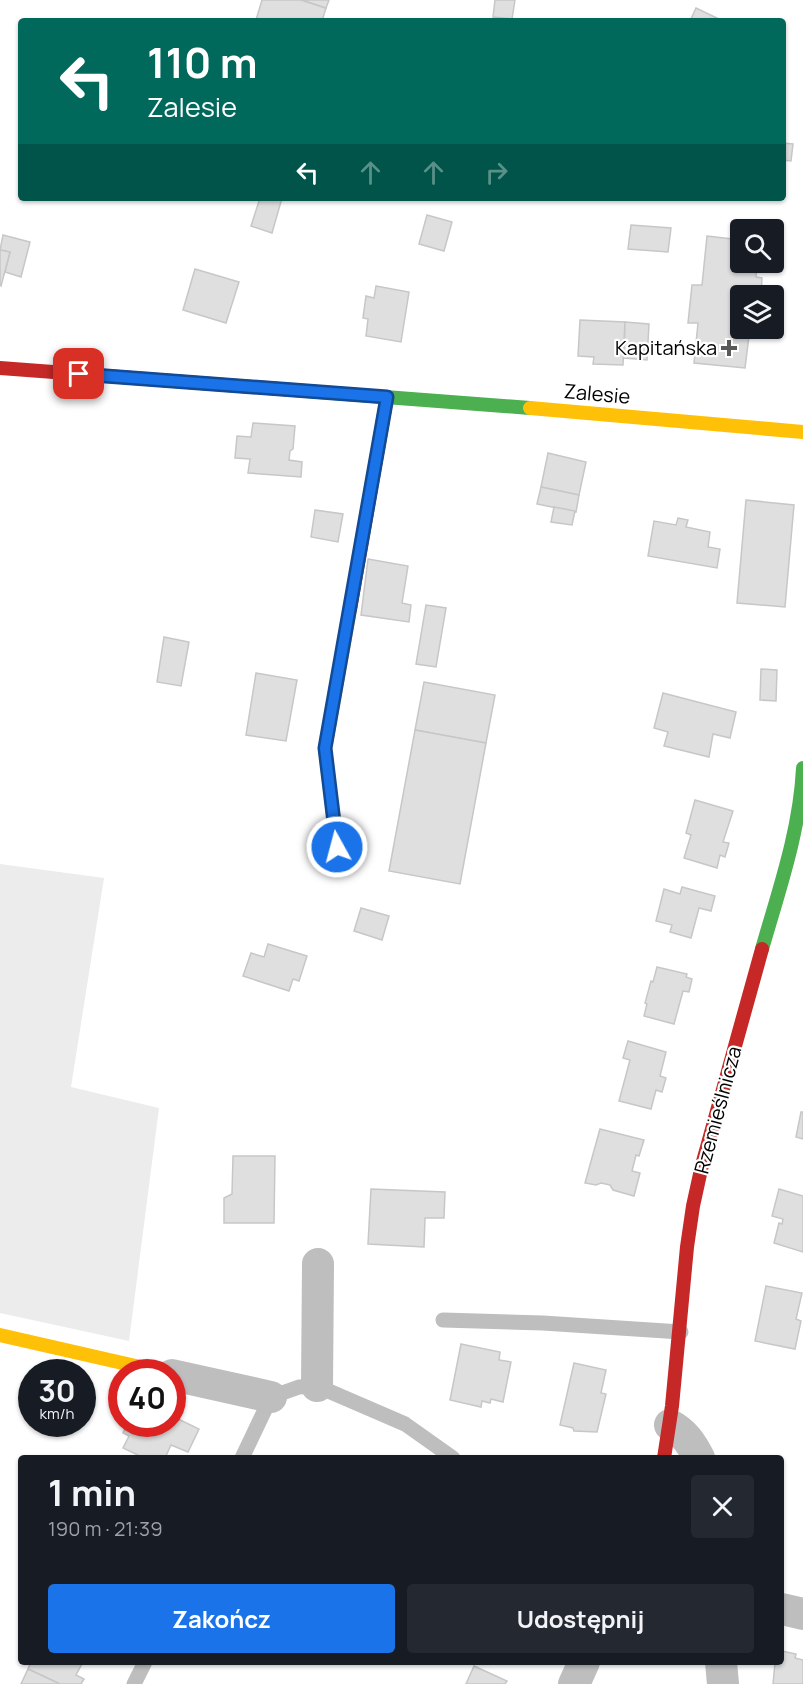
<!DOCTYPE html>
<html lang="pl">
<meta charset="utf-8">
<style>
body{margin:0;font-family:Manrope,sans-serif;background:#242831;color:#f1f3f6;height:100vh;display:flex;flex-direction:column;font-size:22px;white-space:nowrap}
*{box-sizing:border-box;margin:0}
p{font-size:20px;color:#9ea1a6}
.icon{flex:none;width:33px;height:33px;fill:none;stroke:currentColor;stroke-width:2;stroke-linecap:round;stroke-linejoin:round}
.map{position:relative;flex:1;overflow:hidden}
.panel{position:absolute;left:18px;top:1455px;width:766px;height:210px;display:flex;flex-direction:column;background:#171b24;border-radius:6px;box-shadow:0 2px 4px #0004}
.panel>*{flex:none}
.top-card{position:absolute;left:18px;top:18px;width:768px;height:183px;border-radius:6px;box-shadow:0 2px 4px #0004;background:#00695c;color:#fff;overflow:hidden}
.tools{position:absolute;left:730px;top:219px;display:grid;gap:12px}
.tools a{display:grid;place-items:center;width:54px;height:54px;border-radius:6px;background:#171b24;box-shadow:0 2px 4px #0004;font-size:30px}
.speed{position:absolute;left:18px;top:1359px;display:flex;gap:12px;font-size:30px;font-weight:700;text-align:center}
.speed>*{display:grid;place-content:center;width:78px;height:78px;border-radius:50%;background:#171b24;box-shadow:0 2px 4px #0004;line-height:1}
.speed small{font-size:15px;font-weight:400}
.speed .limit{border:9px solid #d22;background:#fff;color:#111}
.pin{position:absolute;display:grid;place-items:center;width:51px;height:51px;color:#fff;margin:-26px;border-radius:12px;box-shadow:0 3px 9px #0006}
.me{position:absolute;width:66px;margin:-33px;rotate:353deg;stroke-linejoin:round;filter:drop-shadow(0 0 4px #0008)}
.turn{display:flex;align-items:center;gap:21px;height:126px;padding:0 30px;font-size:27px}
.turn .icon{width:78px;height:78px;stroke-width:2.5}
.turn b{display:block;font-size:42px;line-height:51px}
.lanes{display:flex;align-items:center;height:57px;padding:0 30px;background:#0003;justify-content:center;gap:30px;direction:ltr}
.lanes .off{opacity:.35}
.round{display:grid;place-items:center;flex:none;width:63px;height:63px;border-radius:6px;background:#242831}
.overview{display:flex;align-items:center;justify-content:space-between;height:102px;padding:0 30px}
h1{font-size:36px;font-weight:700;line-height:45px}
.primary-button{display:flex;gap:12px;margin-top:auto;padding:12px 30px}
.primary-button a{flex:1;height:69px;border-radius:6px;background:#1a73e8;color:#fff;font-size:24px;font-weight:700;line-height:69px;text-align:center}
.primary-button a+a{background:#242831;color:#f1f3f6}
.map>svg:first-child{display:block}
.green{fill:#ececec}
.building{fill:#dfdfdf;stroke:#c7c7c7;stroke-width:1.5}
.lines{fill:none;stroke-linecap:round;stroke-linejoin:round}
.lane{stroke:#bebebe;stroke-width:15}
.street{stroke:#bebebe;stroke-width:32}
.fast{stroke:#4caf50;stroke-width:14}
.slow{stroke:#ffc107;stroke-width:14}
.jam{stroke:#c62828;stroke-width:14}
.route-casing{stroke:#114b97;stroke-width:15}
.route{stroke:#1a73e8;stroke-width:10}
.poi-dot{fill:#595959;stroke:#fff;stroke-width:2}
.labels{text-anchor:middle;stroke-width:4.5;stroke-linejoin:round;paint-order:stroke}
.poi-label{font-size:20px;fill:#000;stroke:#fff;text-anchor:end}
.street-label{font-size:20px;fill:#000;stroke:#fff}
</style>
<div class="map">
<svg width="803" height="1684" viewBox="0 0 803 1684">
<rect width="100%" height="100%" fill="#fff"/>
<!-- green -->
<path class="green" d="M0 864 104 878 71 1087 159 1108 129 1341 0 1313Z"/>
<!-- building -->
<g class="building">
<path d="M262 0H301L326 8 322 21H259L256 20Z"/>
<path d="M302 0H329L326 8Z"/>
<path d="M495 0H515L512 19 493 17Z"/>
<path d="M696 8 723 21H690Z"/>
<path d="M783 143 793 144 791 161 783 160Z"/>
<path d="M260 198H282L272 233 251 226Z"/>
<path d="M427 215 452 222 444 251 419 244Z"/>
<path d="M631 225 671 228 668 252 628 249Z"/>
<path d="M3 235 30 242 21 277 5 272 10 252 0 250Z"/>
<path d="M707 236 741 240V262H757L756 277 762 278 761 296H741V328H750L745 368 694 363 698 323H688L692 285H702Z"/>
<path d="M0 250 10 252 1 286 0 285Z"/>
<path d="M195 269 239 282 226 323 183 310Z"/>
<path d="M376 286 409 292 401 342 366 336 368 319 363 318 366 296 374 298Z"/>
<path d="M580 320 625 322 623 365 593 364 594 357 578 356Z"/>
<path d="M625 322 649 324 647 360 624 358Z"/>
<path d="M253 423 295 426 293 449 290 451 289 460 302 462 301 477 248 473 250 459 235 458 237 436 251 437Z"/>
<path d="M548 453 586 462 579 495 541 487Z"/>
<path d="M541 487 579 495 576 512 537 504Z"/>
<path d="M746 500 794 505 785 607 737 603Z"/>
<path d="M554 507 575 511 572 525 551 522Z"/>
<path d="M315 510 343 514 338 542 311 537Z"/>
<path d="M678 518 688 520 686 527 710 532 708 547 720 549 717 568 648 556 654 521 676 525Z"/>
<path d="M368 559 408 566 402 603 411 605 409 622 361 615Z"/>
<path d="M426 605 446 608 436 667 416 664Z"/>
<path d="M164 637 189 642 181 686 157 682Z"/>
<path d="M761 669 777 670 776 701 760 700Z"/>
<path d="M256 673 297 680 286 741 246 735Z"/>
<path d="M424 682 495 695 486 743 415 730Z"/>
<path d="M663 693 736 712 730 738 713 734 709 757 664 746 668 732 654 728Z"/>
<path d="M415 730 486 743 460 884 389 871Z"/>
<path d="M695 800 733 811 723 842 729 843 725 857 720 855 717 868 684 858 691 835 686 833Z"/>
<path d="M682 887 715 896 711 911 699 908 691 938 670 932 672 925 656 921 664 889 680 894Z"/>
<path d="M361 908 389 916 382 940 354 931Z"/>
<path d="M268 944 307 956 299 981 293 979 289 991 243 976 251 953 264 957Z"/>
<path d="M657 967 687 974 686 977 692 979 689 992 683 991 674 1024 644 1016 647 1004 645 1003 651 981 653 982Z"/>
<path d="M628 1041 666 1052 660 1076 666 1078 662 1092 656 1090 651 1109 619 1101 630 1060 623 1058Z"/>
<path d="M801 1112H803V1139L796 1137Z"/>
<path d="M600 1129 644 1140 639 1156 636 1155 632 1171 640 1173 634 1196 613 1190 610 1185 601 1183 596 1185 585 1183Z"/>
<path d="M233 1156H275L274 1223H224V1198L232 1194Z"/>
<path d="M371 1189 445 1192 444 1218H425L424 1247 368 1244Z"/>
<path d="M779 1189 803 1196V1252L774 1243 779 1223 782 1224 783 1219 772 1216Z"/>
<path d="M766 1286 802 1293 796 1319 801 1321 795 1349 755 1341Z"/>
<path d="M461 1344 500 1352 499 1360 511 1362 503 1402 491 1399 490 1403 482 1401 481 1407 450 1400Z"/>
<path d="M574 1363 606 1370 601 1393 606 1394 597 1432 574 1431 573 1428 560 1425Z"/>
<path d="M174 1417 199 1429 188 1452 171 1445 165 1458H144L123 1448 129 1436 123 1433 127 1424H165L170 1426 172 1424Z"/>
<path d="M782 1651 796 1654 795 1658 803 1660V1684H773L775 1663 782 1662Z"/>
<path d="M31 1662H83L76 1675 84 1679 81 1684H60L28 1669Z"/>
<path d="M474 1666 507 1681 505 1684H466Z"/>
<path d="M28 1669 60 1684H21Z"/>
</g>
<g class="lines">
<!-- lane -->
<g class="lane">
<path d="M443 1320 543 1323 681 1332"/>
<path d="M242 1458 271 1397 299 1387 317 1386 405 1424 453 1458"/>
<path d="M134 1684 145 1662"/>
</g>
<!-- street -->
<g class="street">
<path d="M172 1375 271 1397"/>
<path d="M317 1386 318 1264"/>
<path d="M670 1425C684 1432 692 1444 699 1458"/>
<path d="M782 1609 803 1614"/>
<path d="M721 1662 723 1684"/>
<path d="M574 1684 584 1662"/>
</g>
<!-- fast -->
<g class="fast">
<path d="M293 390 530 408"/>
<path d="M762 949C779 890 800 830 803 768"/>
</g>
<!-- slow -->
<g class="slow">
<path d="M530 408 803 432"/>
<path d="M337 847 325 749 350 609"/>
<path d="M0 1335 162 1372"/>
</g>
<!-- jam -->
<g class="jam">
<path d="M0 368 293 390"/>
<path d="M350 609 387 397"/>
<path d="M664 1458 672 1406 687 1247 693 1206 702 1165 762 949"/>
</g>
</g>
<g class="lines">
<!-- route casing -->
<g class="route-casing">
<path id="route" d="M79 374 387 397 325 748 337 847"/>
</g>
<!-- route -->
<use href="#route" class="route"/>
</g>
<!-- markers -->
<path class="poi-dot" d="M726 339h6v6h6v6h-6v6h-6v-6h-6v-6h6z"/>
<g class="labels">
<!-- poi labels -->
<g class="poi-label">
<text x="717" y="355">Kapitańska</text>
</g>
<!-- street labels -->
<g class="street-label">
<text transform="translate(597 394) rotate(5)" y="7">Zalesie</text>
<text transform="translate(718 1110) rotate(-75)" y="7">Rzemieślnicza</text>
</g>
</g>
</svg>
<div class="tools">
<a><svg class="icon" aria-label="search" viewBox="0 0 24 24"><circle cx="10" cy="10" r="6"/><path d="M15 15l6 6"/></svg></a>
<a><svg class="icon" aria-label="layers" viewBox="0 0 24 24"><path d="M12 4l9 5-9 5-9-5zM3 14l9 5 9-5"/></svg></a>
</div>
<div class="speed"><div>30<small>km/h</small></div><div class="limit">40</div></div>
<div class="pin" style="left:79px;top:374px;background:#d93025"><svg class="icon" aria-label="arrive" viewBox="0 0 24 24"><path d="M6 21V4h12l-3 4 3 4H6"/></svg></div>
<svg class="me" style="left:337px;top:847px" viewBox="-20 -20 40 40"><circle r="17" fill="#1a73e8" stroke="#fff" stroke-width="3"/><path d="M0-11L8 9 0 5-8 9z" fill="#fff"/></svg>
<div class="top-card">
<div class="turn"><svg class="icon" aria-label="left" viewBox="0 0 24 24"><path d="M17 20v-9H6M10 6l-5 5 5 5"/></svg><div><b>110 m</b>Zalesie</div></div>
<div class="lanes"><svg class="icon" aria-label="left" viewBox="0 0 24 24"><path d="M17 20v-9H6M10 6l-5 5 5 5"/></svg><svg class="icon off" aria-label="ahead" viewBox="0 0 24 24"><path d="M12 20V5M6 11l6-6 6 6"/></svg><svg class="icon off" aria-label="ahead" viewBox="0 0 24 24"><path d="M12 20V5M6 11l6-6 6 6"/></svg><svg class="icon off" aria-label="right" viewBox="0 0 24 24"><path d="M7 20v-9h11M14 6l5 5-5 5"/></svg></div>
</div>
<section class="panel">
<div class="overview"><div><h1>1 min</h1><p>190 m · 21:39</p></div><a class="round"><svg class="icon" aria-label="close" viewBox="0 0 24 24"><path d="M6 6l12 12M18 6L6 18"/></svg></a></div>
<div class="primary-button"><a>Zakończ</a><a>Udostępnij</a></div>
</section>
</div>
